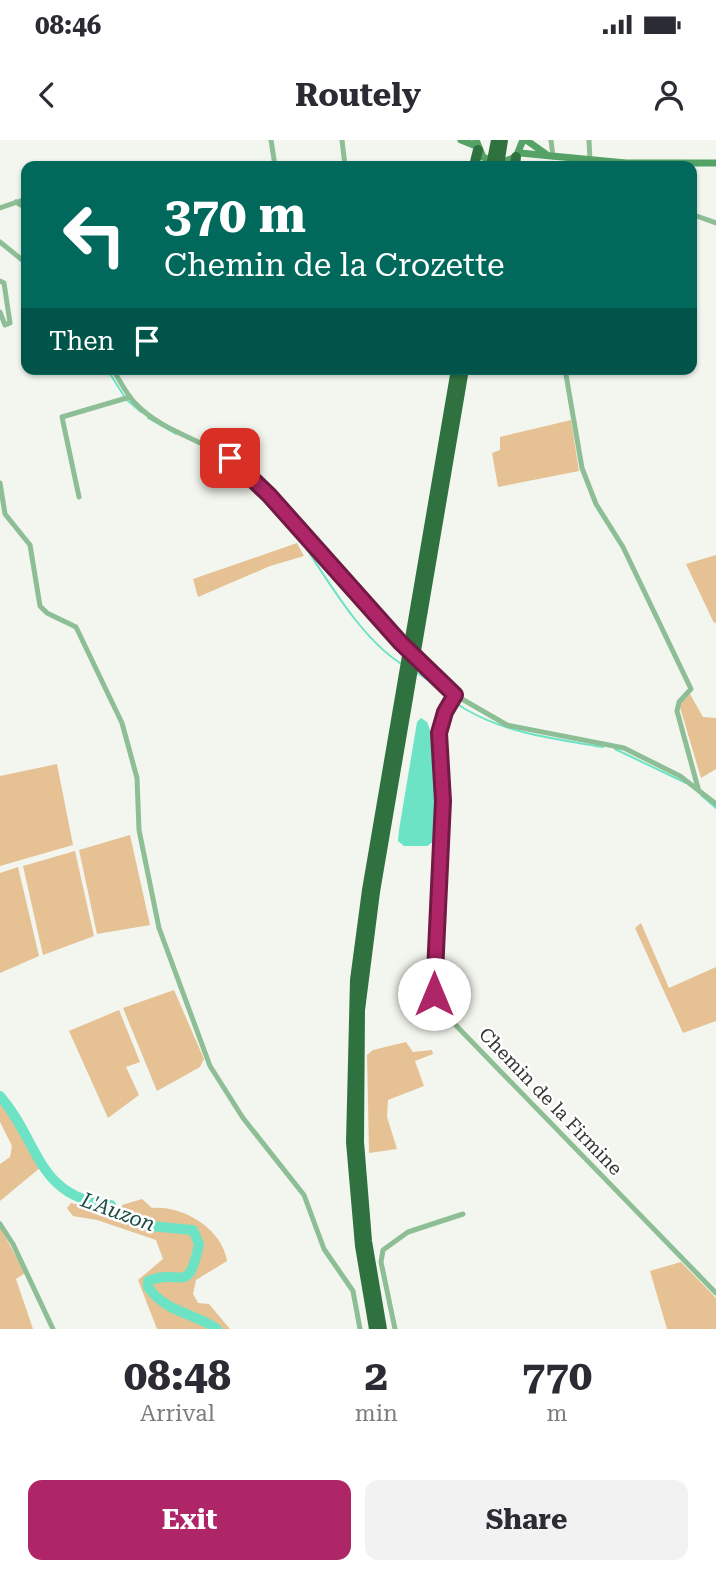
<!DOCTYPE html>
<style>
body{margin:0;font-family:"Roboto Serif",serif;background:#f2f2f3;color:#2b2b33;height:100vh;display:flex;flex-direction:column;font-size:26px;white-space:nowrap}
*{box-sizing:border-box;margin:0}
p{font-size:23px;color:#7c7c81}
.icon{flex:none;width:38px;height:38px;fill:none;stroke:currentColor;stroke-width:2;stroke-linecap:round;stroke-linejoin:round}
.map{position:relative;height:1189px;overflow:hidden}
.side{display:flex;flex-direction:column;background:#fff;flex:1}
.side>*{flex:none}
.banner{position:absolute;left:21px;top:21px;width:676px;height:214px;border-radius:14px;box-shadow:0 2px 5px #0004;background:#00695c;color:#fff;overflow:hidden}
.pin{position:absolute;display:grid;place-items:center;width:60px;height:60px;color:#fff;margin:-30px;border-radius:14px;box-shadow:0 4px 10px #0006}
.me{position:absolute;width:77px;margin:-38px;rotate:0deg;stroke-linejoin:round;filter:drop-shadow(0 0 5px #0008)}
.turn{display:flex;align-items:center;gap:24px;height:147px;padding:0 28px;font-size:32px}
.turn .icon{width:91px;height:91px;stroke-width:2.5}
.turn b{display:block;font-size:49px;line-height:60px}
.then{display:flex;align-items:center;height:66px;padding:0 28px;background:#0003;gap:14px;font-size:26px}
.eta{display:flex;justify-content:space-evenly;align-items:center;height:119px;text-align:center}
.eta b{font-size:42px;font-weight:700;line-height:49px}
.button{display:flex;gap:14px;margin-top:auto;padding:14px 28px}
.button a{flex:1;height:80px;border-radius:14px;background:#af2668;color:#fff;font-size:28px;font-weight:700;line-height:80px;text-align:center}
.button a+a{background:#f2f2f3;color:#2b2b33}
.status{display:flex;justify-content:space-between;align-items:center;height:49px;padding:0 35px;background:#fff;direction:ltr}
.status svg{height:19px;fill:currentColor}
header{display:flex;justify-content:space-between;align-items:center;height:91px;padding:0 28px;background:#fff;font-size:32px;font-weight:700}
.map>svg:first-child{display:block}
.green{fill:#e5c193}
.water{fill:#6de3c5}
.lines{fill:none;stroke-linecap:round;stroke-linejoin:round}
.stream{stroke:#6de3c5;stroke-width:2}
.river{stroke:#6de3c5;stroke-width:10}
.street{stroke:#8dbe95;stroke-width:5}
.secondary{stroke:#54a265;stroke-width:7}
.highway{stroke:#2f723f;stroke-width:10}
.route-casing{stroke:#721944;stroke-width:18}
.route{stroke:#af2668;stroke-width:12}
.labels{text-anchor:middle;stroke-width:5;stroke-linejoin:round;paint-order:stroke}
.street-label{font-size:19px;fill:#353633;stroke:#fff}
.water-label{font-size:21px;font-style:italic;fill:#1c4e42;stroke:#fff}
</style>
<div class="status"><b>08:46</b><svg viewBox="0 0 49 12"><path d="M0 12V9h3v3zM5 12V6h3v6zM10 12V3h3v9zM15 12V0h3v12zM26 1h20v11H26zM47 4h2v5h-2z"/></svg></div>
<header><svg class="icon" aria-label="back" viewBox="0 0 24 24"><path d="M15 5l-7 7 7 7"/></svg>Routely<svg class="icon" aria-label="person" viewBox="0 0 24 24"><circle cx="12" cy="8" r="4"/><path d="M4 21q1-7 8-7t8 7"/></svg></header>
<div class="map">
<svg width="716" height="1189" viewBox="0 0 716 1189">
<rect width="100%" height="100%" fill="#f3f6ee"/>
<!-- green -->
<g class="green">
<path d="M571 280 579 331 498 347 492 313 500 310V297Z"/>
<path d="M297 403 304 416 270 426 198 457 193 439Z"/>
<path d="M716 415V482L714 483 686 424Z"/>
<path d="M690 554 703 577 716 578V629L701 638 679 564Z"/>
<path d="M57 624 73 705 0 726V636Z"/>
<path d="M130 695 150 785 97 794 79 710Z"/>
<path d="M75 711 94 796 43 815 23 726Z"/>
<path d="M18 727 39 816 0 833V733Z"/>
<path d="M641 783 669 848 716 827V881L683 893 635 788Z"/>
<path d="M174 850 204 919 200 927 157 951 123 868Z"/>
<path d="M119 870 140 922 126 927 139 955 108 978 69 891Z"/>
<path d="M406 902 413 912 432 910 433 914 415 921 424 946 388 960 387 977 397 1009 369 1013 367 915 373 910Z"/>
<path d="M0 961 41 1027 0 1061V1024L10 1017 12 1006 0 982Z"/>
<path d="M142 1059 152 1068C182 1065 222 1088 227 1121L196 1140 193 1154 198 1163 209 1164 230 1189H157L138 1140 163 1119 156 1100 97 1080 73 1076 67 1068 71 1063 121 1075 122 1065Z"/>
<path d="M0 1087 25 1133 16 1139 33 1189H0Z"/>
<path d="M681 1122 716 1158V1189H667L650 1131Z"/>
</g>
<!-- water -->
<path class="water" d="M421 578 427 582 430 590 436 646 433 702 427 706H404L398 701 399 690 417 582Z"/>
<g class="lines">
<!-- stream -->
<g class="stream">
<path d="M107 229 124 256"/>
<path d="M127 260 141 272"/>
<path d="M148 278 176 294"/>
<path d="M231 322 252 343"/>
<path d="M293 389C323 431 356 494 400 523"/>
<path d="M417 533C435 543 448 559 465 569 508 594 555 599 603 607"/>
<path d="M615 609 686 643"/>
<path d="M701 655 716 668"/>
</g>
<!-- river -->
<path class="river" d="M0 956C40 1002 36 1058 111 1065L116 1076 150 1086 193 1090 199 1104C188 1158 181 1127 148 1141V1147C166 1173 195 1173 217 1189"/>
<!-- street -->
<g class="street">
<path d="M271 0 275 26"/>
<path d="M342 0 345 26"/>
<path d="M551 0 553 17"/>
<path d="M589 0 590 20"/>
<path d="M25 32 26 35"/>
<path d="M16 62 26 68"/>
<path d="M0 68 26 59"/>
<path d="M691 74 716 83"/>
<path d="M0 102 26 123"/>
<path d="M0 141 4 143 10 183 5 185 0 172"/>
<path d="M113 229C119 240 126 253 134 262 162 293 207 300 239 325L407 510"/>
<path d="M565 229 582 328 596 364 623 407 691 549 679 562 677 571 698 648"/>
<path d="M0 343 5 374 30 405 40 466 47 473 76 487 122 583 137 638 139 690 159 788 210 926 243 978 304 1055 324 1109 353 1151 360 1189"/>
<path d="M79 357 62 277 130 257"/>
<path d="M414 517 455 555 507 585 624 608 680 636 716 664"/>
<path d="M455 555 445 572 439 593 442 682 433 845 443 872 473 903 716 1153"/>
<path d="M0 1084 13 1104 53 1189"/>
<path d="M395 1189 381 1122 383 1110 408 1092 463 1074"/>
</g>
<!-- secondary -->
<g class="secondary">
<path d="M461 0 476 6"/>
<path d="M476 0 483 17 497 24 516 17 523 0"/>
<path d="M526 0 546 14"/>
<path d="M520 13 626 23H716"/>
</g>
<!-- highway -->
<g class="highway">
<path d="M474 26 478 10"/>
<path d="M491 26 496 0"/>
<path d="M499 26 503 0"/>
<path d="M515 26 516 17"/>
<path d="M374 1189 360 1106 351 1002 355 840 367 750 456 229"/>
<path d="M382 1189 367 1101 359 1002 360 870 375 752 464 229"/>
</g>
</g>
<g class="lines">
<!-- route casing -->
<g class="route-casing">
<path id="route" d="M230 318 269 355 400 502 455 555 445 572 439 593 443 661 434 854"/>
</g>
<!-- route -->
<use href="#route" class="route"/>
</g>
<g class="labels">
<!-- street labels -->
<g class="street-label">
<text transform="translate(551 961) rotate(46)" y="7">Chemin de la Firmine</text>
</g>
<!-- water labels -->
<g class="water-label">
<text transform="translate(118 1072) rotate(20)" y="7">L'Auzon</text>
</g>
</g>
</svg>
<div class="pin" style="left:230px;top:318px;background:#d93025"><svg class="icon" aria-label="arrive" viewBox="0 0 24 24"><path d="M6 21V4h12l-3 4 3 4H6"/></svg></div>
<svg class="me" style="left:434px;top:854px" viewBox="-20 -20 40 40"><circle r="19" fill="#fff"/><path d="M0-13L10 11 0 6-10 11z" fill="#af2668"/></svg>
<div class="banner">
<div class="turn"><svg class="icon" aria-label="left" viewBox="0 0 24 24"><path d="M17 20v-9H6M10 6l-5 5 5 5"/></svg><div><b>370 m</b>Chemin de la Crozette</div></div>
<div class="then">Then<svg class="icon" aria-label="arrive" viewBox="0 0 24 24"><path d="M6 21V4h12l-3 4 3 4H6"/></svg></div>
</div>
</div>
<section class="side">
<div class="eta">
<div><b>08:48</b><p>Arrival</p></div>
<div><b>2</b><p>min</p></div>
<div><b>770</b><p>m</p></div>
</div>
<div class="button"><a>Exit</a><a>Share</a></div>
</section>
